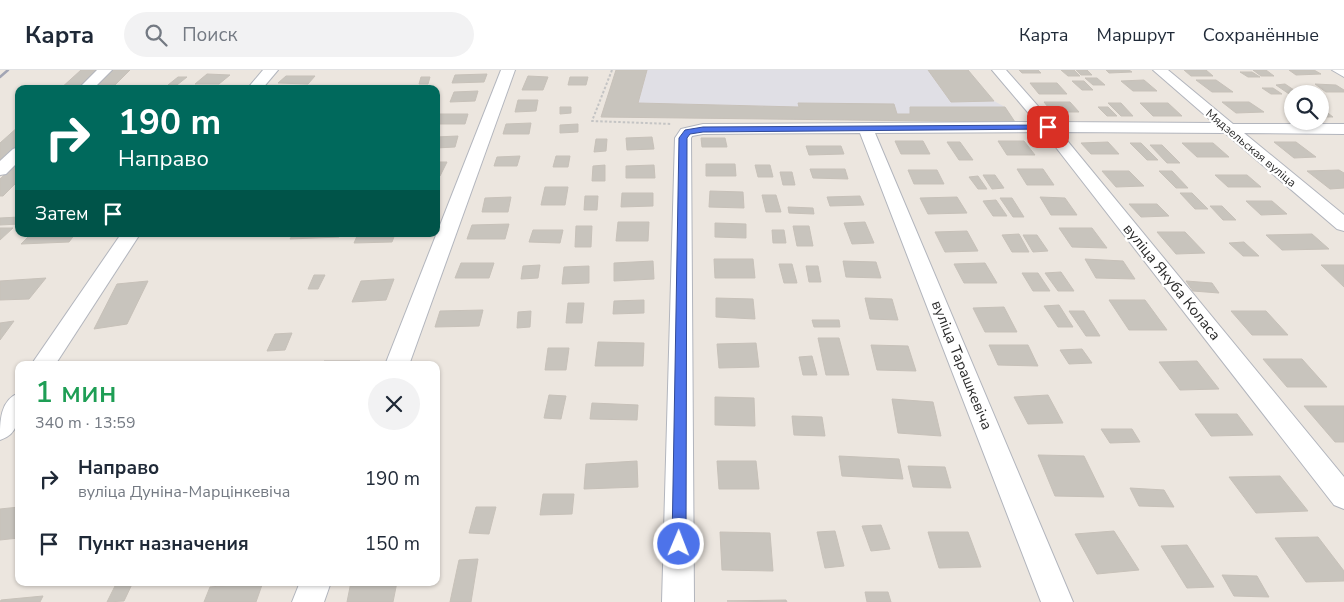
<!DOCTYPE html>
<html lang="ru">
<meta charset="utf-8">
<style>
body{margin:0;font-family:"Nunito Sans",sans-serif;background:#f2f2f3;color:#1f2937;height:100vh;display:flex;flex-direction:column;font-size:19px;white-space:nowrap}
*{box-sizing:border-box;margin:0}
p{font-size:16px;color:#747a83}
.icon{flex:none;width:28px;height:28px;fill:none;stroke:currentColor;stroke-width:2;stroke-linecap:round;stroke-linejoin:round}
.map{position:relative;flex:1;overflow:hidden}
.sheet{position:absolute;left:15px;top:291px;width:425px;height:225px;display:flex;flex-direction:column;background:#fff;border-radius:10px;box-shadow:0 1px 4px #0004}
.sheet>*{flex:none}
.banner{position:absolute;left:15px;top:15px;width:425px;height:152px;border-radius:10px;box-shadow:0 1px 4px #0004;background:#00695c;color:#fff;overflow:hidden}
.buttons{position:absolute;left:1284px;top:15px;display:grid;gap:10px}
.buttons a{display:grid;place-items:center;width:45px;height:45px;border-radius:50%;background:#fff;box-shadow:0 1px 4px #0004;font-size:25px}
.pin{position:absolute;display:grid;place-items:center;width:42px;height:42px;color:#fff;margin:-21px;border-radius:10px;box-shadow:0 2px 8px #0006}
.me{position:absolute;width:55px;margin:-28px;rotate:1deg;stroke-linejoin:round;filter:drop-shadow(0 0 4px #0008)}
.turn{display:flex;align-items:center;gap:18px;height:105px;padding:0 20px;font-size:22px}
.turn .icon{width:65px;height:65px;stroke-width:2.5}
.turn b{display:block;font-size:35px;line-height:42px}
.then{display:flex;align-items:center;height:48px;padding:0 20px;background:#0003;gap:10px;font-size:19px}
.round{display:grid;place-items:center;flex:none;width:52px;height:52px;border-radius:26px;background:#f2f2f3}
.summary{display:flex;align-items:center;justify-content:space-between;height:85px;padding:0 20px}
h1{font-size:30px;font-weight:600;line-height:38px;color:#1e9e55}
ul{padding:0;list-style:none}
li{display:flex;align-items:center;gap:15px;height:65px;padding:0 20px}
li div{flex:1}
li b{display:block;font-size:19px}
li em{font-style:normal}
header{display:flex;align-items:center;gap:30px;box-sizing:border-box;height:70px;padding:0 25px;background:#fff;border-bottom:1px solid #e0e1e3}
header strong{font-size:24px}
nav{display:flex;gap:28px;margin-inline-start:auto;font-size:18px}
.search{width:350px;height:45px;background:#f2f2f3;display:flex;align-items:center;gap:12px;box-sizing:border-box;padding:0 18px;border-radius:28px;color:#747a83;font-size:19px}
.map>svg:first-child{display:block}
.industrial{fill:#e0dfe5}
.building{fill:#c8c4bd;stroke:#c7c1b9}
.lines{fill:none;stroke-linecap:round;stroke-linejoin:round}
.minor-casing{stroke:#b2b5bd;stroke-width:2}
.path{stroke:#c4c4c4;stroke-width:2;stroke-dasharray:2.5 2;stroke-linecap:butt}
.minor{fill:#fff;fill-rule:evenodd}
.rail{stroke:#a2a5b4;stroke-width:2.5}
.route{fill:#4d73ea;stroke:#324b98}
.labels{text-anchor:middle;stroke-width:4.5;stroke-linejoin:round;paint-order:stroke}
.far-street-label{font-size:12px;fill:#2b2b2b;stroke:#fff}
.street-label{font-size:15px;fill:#2b2b2b;stroke:#fff}
</style>
<header>
<strong>Карта</strong>
<div class="search"><svg class="icon" aria-label="search" viewBox="0 0 24 24"><circle cx="10" cy="10" r="6"/><path d="M15 15l6 6"/></svg>Поиск</div>
<nav><a>Карта</a><a>Маршрут</a><a>Сохранённые</a></nav>
</header>
<div class="map">
<svg width="1344" height="532" viewBox="0 0 1344 532">
<rect width="100%" height="100%" fill="#ece6df"/>
<!-- industrial -->
<path class="industrial" d="M616 0H968L994 31 1005 37 1015 52 601 47Z"/>
<!-- building -->
<g class="building">
<path d="M81 0H97L77 19H60Z"/>
<path d="M112 0H130L111 19H93Z"/>
<path d="M616 0H647L638 33 799 37 798 33 894 34 897 44H910V37H1005L1015 52 601 47Z"/>
<path d="M928 0H968L994 31 951 32Z"/>
<path d="M1019 0H1038L1041 3H1022Z"/>
<path d="M1061 0H1074L1080 6H1068Z"/>
<path d="M1076 0H1087L1092 5H1081Z"/>
<path d="M1106 0H1129L1132 2 1109 3Z"/>
<path d="M1184 0H1206L1213 6H1191Z"/>
<path d="M1253 0H1266L1274 6H1261Z"/>
<path d="M1289 0H1314L1321 4 1296 5Z"/>
<path d="M1240 2H1252L1260 7H1248Z"/>
<path d="M207 4 230 5 219 14H195Z"/>
<path d="M487 4 484 12 452 13 455 5Z"/>
<path d="M286 6H315L308 14 278 13Z"/>
<path d="M528 6 548 7 543 20H522Z"/>
<path d="M178 7H187L177 15H168Z"/>
<path d="M421 7H430L428 14H419Z"/>
<path d="M570 7H588L586 15H568Z"/>
<path d="M1085 8H1097L1105 15H1093Z"/>
<path d="M1144 10 1157 21H1133L1121 11Z"/>
<path d="M1196 10H1216L1233 22H1212Z"/>
<path d="M1072 11H1084L1093 20H1082Z"/>
<path d="M1030 13H1057L1067 24H1039Z"/>
<path d="M1285 14 1300 24H1292V26L1276 15Z"/>
<path d="M1315 14 1336 15 1344 20V22H1326Z"/>
<path d="M1262 18H1273L1282 24H1271Z"/>
<path d="M478 21 475 31 450 32 454 22Z"/>
<path d="M518 30H538L536 41 515 42Z"/>
<path d="M1044 32H1070L1079 42H1052Z"/>
<path d="M1222 32H1249L1264 42 1236 43Z"/>
<path d="M1108 33H1121L1133 46H1121Z"/>
<path d="M1140 33H1168L1182 46H1153Z"/>
<path d="M560 37H571V43L560 44Z"/>
<path d="M1098 37H1108L1117 46H1107Z"/>
<path d="M1320 37 1333 47H1322L1320 45Z"/>
<path d="M440 44H468L465 54H436Z"/>
<path d="M531 53 529 64H503L506 54Z"/>
<path d="M578 54V62L560 63V55Z"/>
<path d="M19 56V74L0 92V73Z"/>
<path d="M458 66 455 77 436 78V67Z"/>
<path d="M652 67 654 79 627 80 626 68Z"/>
<path d="M701 68H725L727 77H702Z"/>
<path d="M596 69H607L606 81 594 82Z"/>
<path d="M895 71H923L930 84H901Z"/>
<path d="M998 71H1024L1035 85H1007Z"/>
<path d="M947 72H960L973 90H959Z"/>
<path d="M1108 72 1119 84H1091L1081 73Z"/>
<path d="M1274 72H1296L1316 87 1294 88Z"/>
<path d="M1130 73H1141L1158 90H1147Z"/>
<path d="M1182 73H1213L1229 87H1197Z"/>
<path d="M1150 75H1162L1180 93H1167Z"/>
<path d="M806 76H841L844 84 809 85Z"/>
<path d="M520 86 517 96H494L497 87Z"/>
<path d="M556 86H570L568 97H553Z"/>
<path d="M19 91V110L3 126H0V109Z"/>
<path d="M436 92H447L440 106H436Z"/>
<path d="M706 94H735L736 106H706Z"/>
<path d="M605 95V111H592L593 96Z"/>
<path d="M654 95 655 108H626V96Z"/>
<path d="M755 95H770L773 107H758Z"/>
<path d="M810 99H845L848 109 813 108Z"/>
<path d="M1017 99H1043L1054 115H1027Z"/>
<path d="M908 100H937L944 114H914Z"/>
<path d="M1339 100 1344 103V118L1330 119 1307 101Z"/>
<path d="M1102 101H1129L1144 116 1116 117Z"/>
<path d="M1159 101H1172L1188 118H1176Z"/>
<path d="M780 102H792L795 115H783Z"/>
<path d="M983 105H995L1004 118 992 119Z"/>
<path d="M1215 105H1247L1261 117H1228Z"/>
<path d="M978 106 987 119H978L969 107Z"/>
<path d="M545 117H568L565 135H541Z"/>
<path d="M710 121 743 122 744 138 709 137Z"/>
<path d="M622 123H653V136L621 137Z"/>
<path d="M1180 123H1192L1208 139H1195Z"/>
<path d="M762 125H776L781 142H766Z"/>
<path d="M585 126H598L597 140H584Z"/>
<path d="M860 126 864 135 830 136 827 127Z"/>
<path d="M511 127 508 142H482L485 128Z"/>
<path d="M957 127 967 143 928 144 920 128Z"/>
<path d="M1040 127 1065 128 1077 145H1051Z"/>
<path d="M1000 128H1012L1024 147H1013Z"/>
<path d="M996 130 1007 146H993L983 131Z"/>
<path d="M1246 131H1272L1287 144 1261 145Z"/>
<path d="M1129 134H1157L1169 146 1141 147Z"/>
<path d="M1210 136H1222L1236 150H1223Z"/>
<path d="M788 137 813 138 814 144 789 143Z"/>
<path d="M19 147V154L0 155V148Z"/>
<path d="M618 152H649L648 171H616Z"/>
<path d="M865 152 874 173 852 174 844 153Z"/>
<path d="M715 153 746 154V168L715 167Z"/>
<path d="M509 154 505 169H467L472 155Z"/>
<path d="M576 156H592L591 177H575Z"/>
<path d="M793 156H809L813 176H797Z"/>
<path d="M0 158H13L0 170Z"/>
<path d="M1059 158H1092L1107 178 1072 177Z"/>
<path d="M533 160H563L560 173 529 172Z"/>
<path d="M772 160H784L786 173H773Z"/>
<path d="M967 161 978 181 945 182 935 162Z"/>
<path d="M1157 162H1185L1205 183 1176 184Z"/>
<path d="M31 164H75L69 172 21 174Z"/>
<path d="M293 164H340L339 167 290 169Z"/>
<path d="M358 164H395L392 172 354 173Z"/>
<path d="M1019 164 1029 182H1012L1002 165Z"/>
<path d="M1312 164 1329 179 1282 180 1266 165Z"/>
<path d="M1023 165H1037L1048 181 1033 182Z"/>
<path d="M1244 172 1259 186H1243L1229 173Z"/>
<path d="M714 189H753L755 208H715Z"/>
<path d="M1085 189 1123 191 1135 209 1096 208Z"/>
<path d="M653 191 654 209 614 211V193Z"/>
<path d="M843 191 876 192 881 208 846 207Z"/>
<path d="M461 193H494L489 208H455Z"/>
<path d="M985 193 997 213H964L954 194Z"/>
<path d="M779 194H792L797 213H784Z"/>
<path d="M540 195 538 208 521 209 523 196Z"/>
<path d="M1321 195H1344V217Z"/>
<path d="M589 196V213L562 214 564 197Z"/>
<path d="M806 196H818L821 212H809Z"/>
<path d="M1061 202 1074 221H1058L1045 203Z"/>
<path d="M1022 203H1038L1050 221H1033Z"/>
<path d="M314 205H325L318 219H308Z"/>
<path d="M46 208 29 229 0 230V211Z"/>
<path d="M394 209 386 230 352 232 361 211Z"/>
<path d="M148 211 127 254 94 259 117 214Z"/>
<path d="M1186 211 1212 213 1219 223 1193 221Z"/>
<path d="M716 228 753 229 755 249 716 247Z"/>
<path d="M865 228 892 229 898 250 870 249Z"/>
<path d="M644 230V243L613 244 614 231Z"/>
<path d="M1109 230H1145L1167 260H1129Z"/>
<path d="M568 233H584L582 253H566Z"/>
<path d="M1059 235 1073 257H1058L1044 236Z"/>
<path d="M1004 237 1017 262H985L973 238Z"/>
<path d="M483 240 479 256 435 257 440 241Z"/>
<path d="M531 241 530 257 517 258 518 242Z"/>
<path d="M1069 241H1084L1100 266H1086Z"/>
<path d="M1231 241H1266L1288 265H1252Z"/>
<path d="M812 250H839L840 257H814Z"/>
<path d="M14 251 0 270V253Z"/>
<path d="M292 263 285 280 267 281 275 264Z"/>
<path d="M818 268H839L849 305H826Z"/>
<path d="M598 272 644 273 643 296H595Z"/>
<path d="M756 273 759 297 719 298 717 274Z"/>
<path d="M871 275 908 276 916 301 877 300Z"/>
<path d="M989 275H1028L1038 296 998 295Z"/>
<path d="M548 278H569L566 300H545Z"/>
<path d="M1082 279 1092 293 1069 294 1060 280Z"/>
<path d="M812 286 817 305H803L799 287Z"/>
<path d="M1263 289H1302L1327 317H1287Z"/>
<path d="M324 291H360L358 295H322Z"/>
<path d="M1197 291 1219 319 1180 320 1159 292Z"/>
<path d="M549 325 566 326 561 349 544 348Z"/>
<path d="M1048 325 1063 353 1028 354 1014 327Z"/>
<path d="M715 327 754 328 755 356 715 355Z"/>
<path d="M892 329 933 332 941 366 898 363Z"/>
<path d="M592 333 638 335 637 350 590 349Z"/>
<path d="M1304 336H1344V372H1335Z"/>
<path d="M1195 344H1237L1253 365 1211 366Z"/>
<path d="M792 346 822 347 825 366 794 365Z"/>
<path d="M1101 359H1132L1140 372 1110 373Z"/>
<path d="M1038 385 1084 386 1104 427 1055 426Z"/>
<path d="M839 386 899 389 903 409 842 406Z"/>
<path d="M637 391 638 417 584 419 586 394Z"/>
<path d="M717 391H756L759 419H719Z"/>
<path d="M908 396 945 397 951 418 913 417Z"/>
<path d="M1280 406 1308 441 1256 443 1229 407Z"/>
<path d="M1130 418 1164 420 1174 437 1139 436Z"/>
<path d="M543 424H574L572 444 540 445Z"/>
<path d="M19 437V468L0 470V439Z"/>
<path d="M476 437H496L489 464 469 463Z"/>
<path d="M881 455 890 479 871 481 862 456Z"/>
<path d="M835 461 844 496 825 498 817 462Z"/>
<path d="M1114 461 1139 500 1097 504 1075 464Z"/>
<path d="M720 462 770 463 773 501 722 500Z"/>
<path d="M928 462H968L981 497 939 498Z"/>
<path d="M1318 467 1344 501V511L1306 512 1275 468Z"/>
<path d="M1187 475 1214 517 1187 518 1161 476Z"/>
<path d="M478 489 471 532H450L459 490Z"/>
<path d="M1222 505 1257 506 1269 527 1234 526Z"/>
<path d="M117 512H133L124 531 107 532Z"/>
<path d="M263 512 256 532H204L210 517Z"/>
<path d="M351 512H397L393 532H347Z"/>
<path d="M865 522H888L891 532H867Z"/>
<path d="M43 526 40 532H0L1 530Z"/>
<path d="M786 530 787 532 727 531Z"/>
</g>
<g class="lines">
<!-- minor casing -->
<g class="minor-casing">
<g id="minor">
<path d="M97 0H112L93 19H78Z"/>
<path d="M263 0H278L262 19H247Z"/>
<path d="M501 0H515L409 295H385Z"/>
<path d="M992 0H1006L1052 52 1214 53 1153 0H1168L1233 54H1344V64L1244 63 1344 145V161L1337 159 1225 63 1060 62 1344 407V439L1334 435 1044 62 875 63 1073 532H1041L860 63 703 64 692 66 691 68 694 532H662L675 68 681 59 703 54 1036 52Z"/>
<path d="M1332 0H1344V7Z"/>
<path d="M19 77V91L6 104 0 105V91L13 79Z"/>
<path d="M121 164H140L55 295H31Z"/>
<path d="M19 323C19 342 22 363 0 370 0 351 0 330 19 323Z"/>
<path d="M300 512H331L324 532H292Z"/>
</g>
</g>
<!-- path -->
<path class="path" d="M612 0 592 51 672 54"/>
<!-- minor -->
<use href="#minor" class="minor"/>
<!-- rail -->
<path class="rail" d="M0 7 8 0"/>
</g>
<!-- route -->
<path class="route" d="M1048 55H1051V59L703 62 690 64 687 68 686 474 684 479 679 481 674 479 672 474 679 68 685 60 703 57Z"/>
<g class="labels">
<!-- far-street labels -->
<g class="far-street-label">
<text transform="translate(1251 78) rotate(40)" y="4">Мядзельская вуліца</text>
</g>
<!-- street labels -->
<g class="street-label">
<text transform="translate(1172 212) rotate(51)" y="5">вуліца Якуба Коласа</text>
<text transform="translate(962 295) rotate(68)" y="5">вуліца Тарашкевіча</text>
</g>
</g>
</svg>
<div class="buttons">
<a><svg class="icon" aria-label="search" viewBox="0 0 24 24"><circle cx="10" cy="10" r="6"/><path d="M15 15l6 6"/></svg></a>
</div>
<div class="pin" style="left:1048px;top:57px;background:#d93025"><svg class="icon" aria-label="arrive" viewBox="0 0 24 24"><path d="M6 21V4h12l-3 4 3 4H6"/></svg></div>
<svg class="me" style="left:679px;top:474px" viewBox="-20 -20 40 40"><circle r="17" fill="#4d73ea" stroke="#fff" stroke-width="3"/><path d="M0-11L8 9 0 5-8 9z" fill="#fff"/></svg>
<div class="banner">
<div class="turn"><svg class="icon" aria-label="right" viewBox="0 0 24 24"><path d="M7 20v-9h11M14 6l5 5-5 5"/></svg><div><b>190 m</b>Направо</div></div>
<div class="then">Затем<svg class="icon" aria-label="arrive" viewBox="0 0 24 24"><path d="M6 21V4h12l-3 4 3 4H6"/></svg></div>
</div>
<section class="sheet">
<div class="summary"><div><h1>1 мин</h1><p>340 m · 13:59</p></div><a class="round"><svg class="icon" aria-label="close" viewBox="0 0 24 24"><path d="M6 6l12 12M18 6L6 18"/></svg></a></div>
<ul>
<li><svg class="icon" aria-label="right" viewBox="0 0 24 24"><path d="M7 20v-9h11M14 6l5 5-5 5"/></svg><div><b>Направо</b><p>вуліца Дуніна-Марцінкевіча</p></div><em>190 m</em></li>
<li><svg class="icon" aria-label="arrive" viewBox="0 0 24 24"><path d="M6 21V4h12l-3 4 3 4H6"/></svg><div><b>Пункт назначения</b></div><em>150 m</em></li>
</ul>
</section>
</div>
